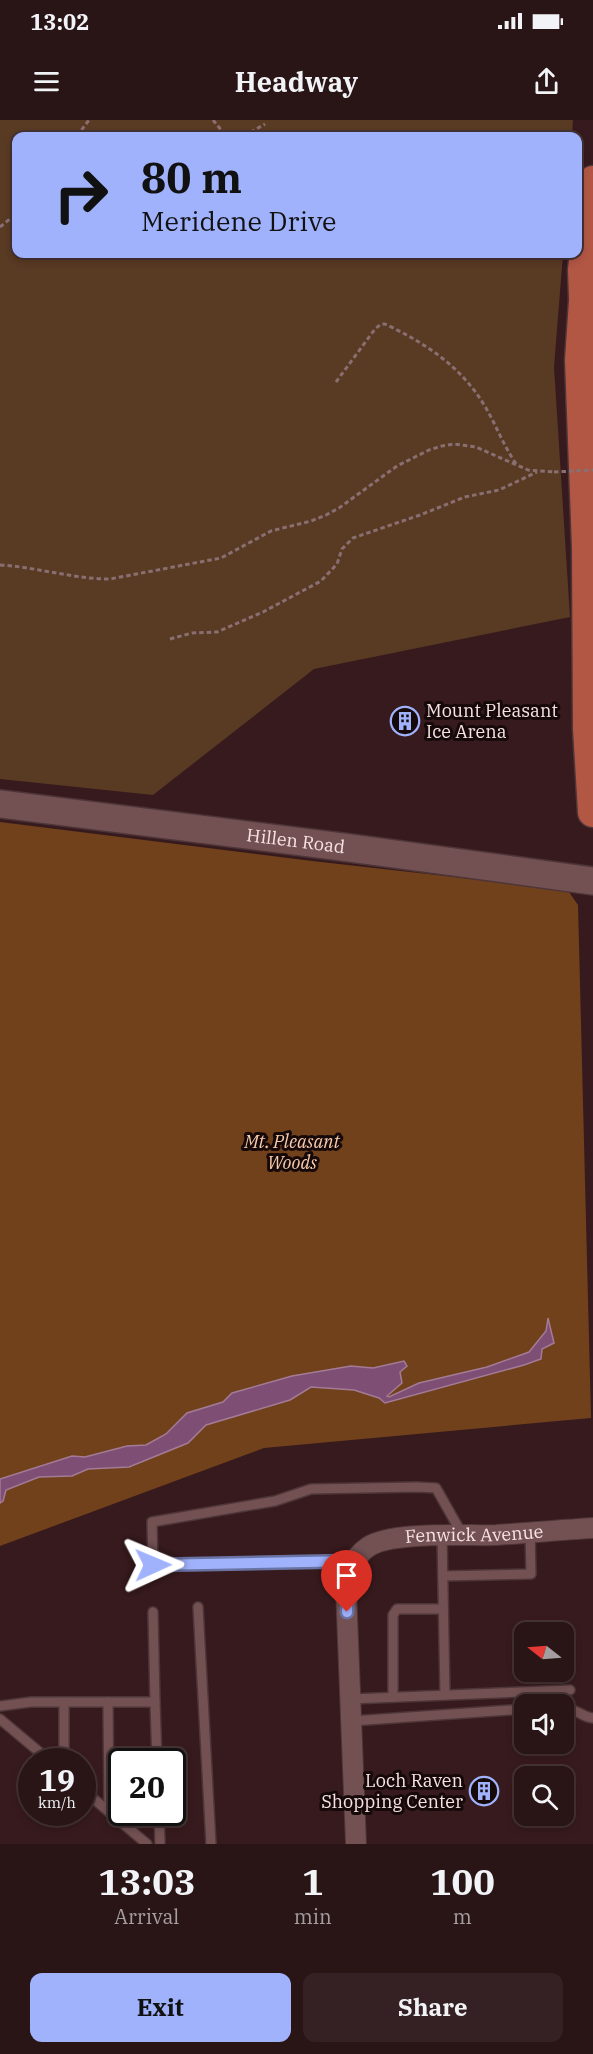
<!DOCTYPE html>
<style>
body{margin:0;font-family:"IBM Plex Serif",serif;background:#352123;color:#f1f3f6;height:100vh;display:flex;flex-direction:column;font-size:22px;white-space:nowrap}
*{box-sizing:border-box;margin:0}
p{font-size:20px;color:#a59ea1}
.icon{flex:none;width:33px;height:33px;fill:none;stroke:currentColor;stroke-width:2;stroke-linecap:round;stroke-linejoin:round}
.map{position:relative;height:1724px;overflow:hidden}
.sheet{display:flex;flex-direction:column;background:#291416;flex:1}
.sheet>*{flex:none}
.top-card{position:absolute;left:12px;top:12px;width:570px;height:126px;border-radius:12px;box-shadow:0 3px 9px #0003,0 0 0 2px #453335;background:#a1b2fd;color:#111;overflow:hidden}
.needle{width:39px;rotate:287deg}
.fabs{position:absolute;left:514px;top:1502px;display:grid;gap:12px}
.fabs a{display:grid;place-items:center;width:60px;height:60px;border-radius:12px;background:#291416;box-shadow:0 3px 9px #0003,0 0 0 2px #453335;font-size:30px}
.speed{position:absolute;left:18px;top:1628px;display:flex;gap:12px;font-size:30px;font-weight:700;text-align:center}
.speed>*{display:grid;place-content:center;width:78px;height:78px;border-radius:50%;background:#291416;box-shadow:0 3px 9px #0003,0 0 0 2px #453335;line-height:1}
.speed small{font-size:15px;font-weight:400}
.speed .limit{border:3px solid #111;border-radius:9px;background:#fff;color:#111}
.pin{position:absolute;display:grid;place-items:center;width:51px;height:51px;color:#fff;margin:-62px -26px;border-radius:50% 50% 50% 0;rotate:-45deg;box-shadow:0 0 6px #0007}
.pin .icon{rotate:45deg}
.me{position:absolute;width:66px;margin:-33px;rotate:89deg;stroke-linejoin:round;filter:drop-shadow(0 0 4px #0008)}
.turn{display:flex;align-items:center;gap:21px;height:126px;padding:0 30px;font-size:27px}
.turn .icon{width:78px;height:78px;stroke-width:2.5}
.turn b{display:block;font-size:42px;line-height:51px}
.eta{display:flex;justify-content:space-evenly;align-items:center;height:102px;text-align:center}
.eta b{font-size:36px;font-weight:700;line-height:42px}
.primary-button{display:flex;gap:12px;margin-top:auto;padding:12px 30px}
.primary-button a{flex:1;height:69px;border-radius:12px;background:#a1b2fd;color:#111;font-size:24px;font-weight:700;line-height:69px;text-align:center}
.primary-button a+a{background:#352123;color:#f1f3f6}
.status{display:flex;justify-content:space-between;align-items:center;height:42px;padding:0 30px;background:#291416;direction:ltr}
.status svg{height:16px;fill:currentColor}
header{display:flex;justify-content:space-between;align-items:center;height:78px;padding:0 30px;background:#291416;font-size:27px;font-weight:700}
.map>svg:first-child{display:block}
.green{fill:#593a23}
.forest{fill:#71411c}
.water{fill:#7e4e74;stroke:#a37b96;stroke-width:1.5}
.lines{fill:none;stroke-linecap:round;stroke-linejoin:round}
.lane-casing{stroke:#4d3538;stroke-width:12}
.street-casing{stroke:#4d3538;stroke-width:22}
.secondary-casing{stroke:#4d3538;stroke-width:30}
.primary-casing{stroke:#4d3538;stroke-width:33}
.path{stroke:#896f71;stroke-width:3;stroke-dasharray:4.5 3;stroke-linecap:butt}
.lane{stroke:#735153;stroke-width:9}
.street{stroke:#735153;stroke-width:20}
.secondary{stroke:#735153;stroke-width:27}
.primary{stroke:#b35745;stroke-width:30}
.path-bridge{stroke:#896f71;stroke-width:3;stroke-dasharray:4.5 3;stroke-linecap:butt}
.route-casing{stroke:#6974a4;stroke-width:15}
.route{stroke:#a1b2fd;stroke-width:10}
.labels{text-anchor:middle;stroke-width:6;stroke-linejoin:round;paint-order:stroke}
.poi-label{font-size:18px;fill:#f8e3e4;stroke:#16090a;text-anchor:start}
.street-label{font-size:18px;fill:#f8e3e4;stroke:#16090a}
.park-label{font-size:18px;font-style:italic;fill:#fbccac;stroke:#16090a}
</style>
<div class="status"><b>13:02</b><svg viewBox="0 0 49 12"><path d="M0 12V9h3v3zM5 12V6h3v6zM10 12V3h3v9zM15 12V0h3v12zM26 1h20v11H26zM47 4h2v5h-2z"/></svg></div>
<header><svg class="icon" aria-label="menu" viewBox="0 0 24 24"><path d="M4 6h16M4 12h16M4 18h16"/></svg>Headway<svg class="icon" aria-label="share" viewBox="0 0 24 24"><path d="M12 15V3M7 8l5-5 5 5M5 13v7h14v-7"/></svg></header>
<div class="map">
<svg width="593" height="1724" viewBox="0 0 593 1724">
<rect width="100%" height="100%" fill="#371a1d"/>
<!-- green -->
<path class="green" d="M0 0H573L572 16H16V134H563L554 247 570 497 314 549 153 675 0 659Z"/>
<!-- forest -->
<path class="forest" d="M0 702 312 741 544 767 569 772 578 785 591 1298 264 1328 0 1426Z"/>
<!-- water -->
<path class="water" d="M548 1198 554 1223 542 1229 541 1239 524 1245 385 1283 379 1278 354 1270 311 1267 290 1280 206 1305 188 1323 129 1347 88 1349 72 1356 39 1357 6 1370 3 1381 0 1383V1359L72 1336 85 1337 127 1326 146 1325 166 1314 187 1293 223 1282 232 1273 292 1256 351 1246 373 1248 404 1241 407 1246 400 1252 402 1263 387 1276 389 1277 419 1263 487 1247 529 1232 546 1211Z"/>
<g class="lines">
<!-- lane casing -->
<g class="lane-casing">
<g id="lane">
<path d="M442 1415 445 1575"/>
<path d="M353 1441 153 1445 152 1402 275 1381 311 1369 417 1367 436 1368 462 1414"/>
<path d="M443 1456 531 1454 530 1413"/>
<path d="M198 1487 211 1724"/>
<path d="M153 1492 155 1582"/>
<path d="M393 1577V1495L397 1489H443"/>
<path d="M351 1579 570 1570"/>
<path d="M64 1582V1641"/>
<path d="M108 1582 109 1692"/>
<path d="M0 1586 31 1582H155L157 1641"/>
<path d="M564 1589C579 1589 581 1597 593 1598"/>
<path d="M0 1599 50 1641"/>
<path d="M352 1601 525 1589"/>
<path d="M82 1669 147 1724"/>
<path d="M159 1692 160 1724"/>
</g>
</g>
<!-- street casing -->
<g class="street-casing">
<g id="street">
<path id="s1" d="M356 1724 346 1470C349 1452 352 1438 368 1427 391 1411 467 1416 496 1415 528 1413 561 1410 593 1408"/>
</g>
</g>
<!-- secondary casing -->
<g class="secondary-casing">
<g id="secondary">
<path id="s2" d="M0 684 350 728 593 761"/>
</g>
</g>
<!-- primary casing -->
<g class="primary-casing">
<g id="primary">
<path d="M593 156 584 181 580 240 587 427 588 608 593 692"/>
<path d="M584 178 583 150 593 61"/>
</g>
</g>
<!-- path -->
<g class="path">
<path d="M213 0 226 16"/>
<path d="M77 16 89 0"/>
<path d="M244 16 265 4"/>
<path d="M0 107 16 94"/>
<path d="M336 262 375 209 381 204H385C427 224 462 247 486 288 497 307 504 327 517 345"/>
<path d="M0 445C37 447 72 459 110 459L221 438 271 411 311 401 326 395 339 388 397 346 429 330 442 326 454 324 476 327 528 350 554 352"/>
<path d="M170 519 192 513 217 512 263 492 321 461 337 444 342 429 353 418 420 395 465 377 499 370 537 352"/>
</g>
<!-- lane -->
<use href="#lane" class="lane"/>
<!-- street -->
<use href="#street" class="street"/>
<!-- secondary -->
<use href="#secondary" class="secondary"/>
<!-- primary -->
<use href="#primary" class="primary"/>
<!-- path-bridge -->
<path class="path-bridge" d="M554 352 593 350"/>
</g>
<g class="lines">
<!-- route casing -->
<g class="route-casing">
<path id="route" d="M153 1445 353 1441 348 1453 347 1492"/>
</g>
<!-- route -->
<use href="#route" class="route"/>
</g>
<!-- icons -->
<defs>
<g id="building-ring" transform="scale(1.5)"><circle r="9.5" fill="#16090a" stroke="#a1b2fd" stroke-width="1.5"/><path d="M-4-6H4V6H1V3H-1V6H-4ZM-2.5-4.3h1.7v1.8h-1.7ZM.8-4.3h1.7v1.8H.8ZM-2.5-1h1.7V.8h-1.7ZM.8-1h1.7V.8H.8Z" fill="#a1b2fd"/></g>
</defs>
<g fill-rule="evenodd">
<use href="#building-ring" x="405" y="601"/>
<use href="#building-ring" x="484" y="1671"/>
</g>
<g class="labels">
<!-- poi labels -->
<g class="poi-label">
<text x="426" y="597">Mount Pleasant<tspan x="426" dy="21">Ice Arena</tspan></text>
<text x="463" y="1667" text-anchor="end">Loch Raven<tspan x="463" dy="21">Shopping Center</tspan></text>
</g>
<!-- street labels -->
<g class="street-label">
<text dy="6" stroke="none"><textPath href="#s2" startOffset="298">Hillen Road</textPath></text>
<text dy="6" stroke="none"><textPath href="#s1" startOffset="412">Fenwick Avenue</textPath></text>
</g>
<!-- park labels -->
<g class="park-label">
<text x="292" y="1028">Mt. Pleasant<tspan x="292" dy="21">Woods</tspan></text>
</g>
</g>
</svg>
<div class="fabs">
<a><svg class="needle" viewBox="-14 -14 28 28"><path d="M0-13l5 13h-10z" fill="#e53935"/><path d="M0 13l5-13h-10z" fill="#a59ea1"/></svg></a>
<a><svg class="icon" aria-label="sound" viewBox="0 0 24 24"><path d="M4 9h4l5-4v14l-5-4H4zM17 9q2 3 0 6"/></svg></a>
<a><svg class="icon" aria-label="search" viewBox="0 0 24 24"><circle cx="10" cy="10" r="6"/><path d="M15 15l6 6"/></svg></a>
</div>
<div class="speed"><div>19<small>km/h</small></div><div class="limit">20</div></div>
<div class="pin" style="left:347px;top:1492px;background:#d93025"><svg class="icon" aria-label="arrive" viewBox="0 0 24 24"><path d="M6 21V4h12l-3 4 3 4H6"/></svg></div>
<svg class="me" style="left:153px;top:1445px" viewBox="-20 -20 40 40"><path d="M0-17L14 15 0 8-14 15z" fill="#a1b2fd" stroke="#fff" stroke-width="4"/></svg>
<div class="top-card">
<div class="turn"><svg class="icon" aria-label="right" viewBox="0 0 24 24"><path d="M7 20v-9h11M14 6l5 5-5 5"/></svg><div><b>80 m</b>Meridene Drive</div></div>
</div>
</div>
<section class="sheet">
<div class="eta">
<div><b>13:03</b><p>Arrival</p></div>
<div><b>1</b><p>min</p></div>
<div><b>100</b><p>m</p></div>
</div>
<div class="primary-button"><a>Exit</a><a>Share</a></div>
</section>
